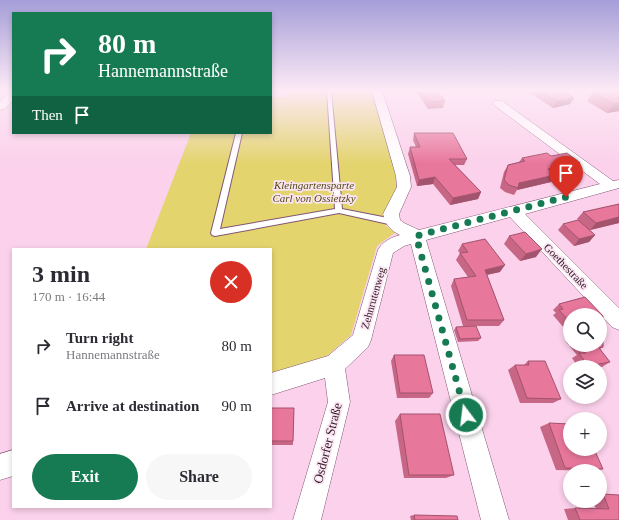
<!DOCTYPE html>
<meta charset="utf-8">
<style>
body{margin:0;font-family:"Times New Roman",serif;background:#f7f7f7;color:#2b2b33;height:100vh;display:flex;flex-direction:column;font-size:15px;white-space:nowrap}
*{box-sizing:border-box;margin:0}
p{font-size:13px;color:#7c7c81}
.icon{flex:none;width:22px;height:22px;fill:none;stroke:currentColor;stroke-width:2;stroke-linecap:round;stroke-linejoin:round}
.map{position:relative;flex:1;overflow:hidden}
.sheet{position:absolute;left:12px;top:248px;width:260px;height:260px;display:flex;flex-direction:column;background:#fff;border-radius:0px;box-shadow:0 2px 6px #0003}
.sheet>*{flex:none}
.banner{position:absolute;left:12px;top:12px;width:260px;height:122px;border-radius:0px;box-shadow:0 2px 6px #0003;background:#167b53;color:#fff;overflow:hidden}
.tools{position:absolute;left:563px;top:308px;display:grid;gap:8px}
.tools a{display:grid;place-items:center;width:44px;height:44px;border-radius:50%;background:#fff;box-shadow:0 2px 6px #0003;font-size:20px}
.pin{position:absolute;display:grid;place-items:center;width:34px;height:34px;color:#fff;margin:-41px -17px;border-radius:50% 50% 50% 0;rotate:-45deg;box-shadow:0 0 4px #0007}
.pin .icon{rotate:45deg}
.me{position:absolute;width:44px;margin:-22px;rotate:345deg;stroke-linejoin:round;filter:drop-shadow(0 0 3px #0008)}
.turn{display:flex;align-items:center;gap:14px;height:84px;padding:0 20px;font-size:18px}
.turn .icon{width:52px;height:52px;stroke-width:2.5}
.turn b{display:block;font-size:28px;line-height:34px}
.then{display:flex;align-items:center;height:38px;padding:0 20px;background:#0003;gap:8px;font-size:15px}
.round{display:grid;place-items:center;flex:none;width:42px;height:42px;border-radius:21px;background:#f7f7f7}
.headline{display:flex;align-items:center;justify-content:space-between;height:68px;padding:0 20px}
h1{font-size:24px;font-weight:700;line-height:30px}
.action{display:flex;gap:8px;margin-top:auto;padding:8px 20px}
.action a{flex:1;height:46px;border-radius:24px;background:#167b53;color:#fff;font-size:16px;font-weight:700;line-height:46px;text-align:center}
.action a+a{background:#f7f7f7;color:#2b2b33}
ul{padding:0;list-style:none}
li{display:flex;align-items:center;gap:12px;height:60px;padding:0 20px}
li div{flex:1}
li b{display:block;font-size:15px}
li em{font-style:normal}
.map>svg:first-child{display:block}
.green{fill:#e3d46e}
.lines{fill:none;stroke-linecap:round;stroke-linejoin:round}
.service-casing{stroke:#835673;stroke-width:2}
.minor-casing{stroke:#835673;stroke-width:1}
.service{fill:#fff;fill-rule:evenodd}
.minor{fill:#fff;fill-rule:evenodd}
.wall{fill:#c86686}
.shaded-wall{fill:#a2536d}
.building{fill:#e8779c;stroke:#a2536d}
.route{stroke:#167b53;stroke-width:7;stroke-dasharray:0 12.6}
.labels{text-anchor:middle;stroke-width:3.5;stroke-linejoin:round;paint-order:stroke}
.park-label{font-size:11px;font-style:italic;fill:#504916;stroke:#fbe5f2}
.street-label{font-size:11px;fill:#2e1b27;stroke:#fbe5f2}
.near-street-label{font-size:13px;fill:#2e1b27;stroke:#fbe5f2}
</style>
<div class="map">
<svg width="619" height="520" viewBox="0 0 619 520">
<rect width="100%" height="100%" fill="#fbd1eb"/>
<!-- green -->
<path class="green" d="M286 91H374L396 177 397 186 382 217 386 226 396 232 377 246 351 335 327 356 271 375V249H146L191 133H271V97H285Z"/>
<g class="lines">
<!-- service casing -->
<g class="service-casing">
<path id="service" d="M327 91H331L342 209 393 219 396 220 397 222 396 224 393 225 339 213 215 236 212 235 211 233 236 133H242L220 229 335 209Z"/>
</g>
<!-- minor casing -->
<g class="minor-casing">
<g id="minor">
<path d="M372 91H382L410 176 411 187 399 214 400 220 404 223 419 230 600 184 494 105 493 103 494 101H502L613 181 619 180V188L525 214 619 308V330L612 327 510 217 426 240 509 520H481L411 244 404 246 393 253 371 340 368 347 345 369 350 402 321 520H293L328 402 325 378 271 395V373L328 356 353 335 378 250C382 242 392 237 400 235 390 230 386 225 383 214L397 187 396 176Z"/>
<path d="M13 92V101L4 109 0 110V101L9 93Z"/>
<path d="M13 450V476L0 480V454Z"/>
</g>
</g>
<!-- service -->
<use href="#service" class="service"/>
<!-- minor -->
<use href="#minor" class="minor"/>
</g>
<!-- wall -->
<g class="wall">
<path d="M416 91H437L445 101 443 108 428 109Z"/>
<path d="M527 91H562L570 104 553 108Z"/>
<path d="M619 91V111L607 113 587 101 593 92Z"/>
<path d="M414 133 467 159 464 165H455L481 192 478 199 450 205 433 184 417 186 408 154 410 147H416L413 140Z"/>
<path d="M551 156 580 163 575 170 554 174 555 175 551 182 517 190 514 195 505 192 500 188 504 172 508 165 519 162 522 158Z"/>
<path d="M619 204V223L590 230 595 235 589 242 574 246 558 230 563 224 578 220 577 219 583 212Z"/>
<path d="M509 236 536 257 520 261 504 244Z"/>
<path d="M462 244 500 272 487 275 504 320 499 326H463L451 286 454 279 468 277 456 260 460 253 458 251Z"/>
<path d="M585 297 603 316V347L600 349 610 362 602 367H578L572 358 577 355 566 342 570 339V345H600V315H570V335L553 315 556 313 553 310 559 304Z"/>
<path d="M456 327 481 338 478 341 458 342 454 330Z"/>
<path d="M394 355 433 393 429 398H397L391 361Z"/>
<path d="M528 361 561 399 553 403H520L508 370 515 365H524Z"/>
<path d="M271 408 294 412 293 445H271Z"/>
<path d="M400 414 454 475 446 478H404L395 421Z"/>
<path d="M549 423 603 469 595 471 556 470 540 427Z"/>
<path d="M603 494 619 520H568L564 509 575 508 596 509 593 501H600V495Z"/>
<path d="M414 515 458 520H411L410 516Z"/>
</g>
<!-- shaded-wall -->
<g class="shaded-wall">
<path d="M574 98 570 104 553 108 557 101Z"/>
<path d="M619 103V111L607 113 614 104Z"/>
<path d="M580 163 575 170 543 176 548 169Z"/>
<path d="M555 175 551 182 517 190 518 188 519 183Z"/>
<path d="M435 177 433 184 417 186 419 180Z"/>
<path d="M481 192 478 199 450 205 453 198Z"/>
<path d="M619 217V223L590 230 596 223Z"/>
<path d="M595 235 589 242 574 246 579 239Z"/>
<path d="M542 249 536 257 520 261 526 254Z"/>
<path d="M505 265 500 272 480 276 485 270Z"/>
</g>
<!-- building -->
<g class="building">
<path d="M422 91H437L445 101 430 102Z"/>
<path d="M540 91H562L574 98 557 101Z"/>
<path d="M600 91H619V103L614 104 593 92Z"/>
<path d="M414 133H453L467 159H449L481 192 453 198 435 177 419 180 410 147H420Z"/>
<path d="M547 153 551 156 567 153 580 163 548 169 555 175 519 183 518 188 509 185 504 180 508 165 525 161 522 158Z"/>
<path d="M619 204V217L596 223 583 212Z"/>
<path d="M578 220 595 235 579 239 563 224Z"/>
<path d="M525 232 542 249 526 254 509 236Z"/>
<path d="M485 239 505 265 485 270 504 320H467L454 279 476 276 460 253 468 252 462 244Z"/>
<path d="M585 297 603 316V347L599 348 610 362 588 366 579 353H586L579 345H600V315H570V322L559 310 563 309 559 304Z"/>
<path d="M476 326 481 338 460 339 456 327Z"/>
<path d="M394 355H424L433 393H400Z"/>
<path d="M528 361H545L561 399 527 398 515 365H529Z"/>
<path d="M271 408H294L293 441H271Z"/>
<path d="M400 414H440L454 475H409Z"/>
<path d="M549 423 570 424V449H594L603 469 565 468Z"/>
<path d="M603 494 619 495V520H580L575 508 609 509Z"/>
<path d="M414 515 457 516 458 520H415Z"/>
</g>
<!-- sky -->
<linearGradient id="sky" x2="0" y2="1"><stop stop-color="#a59ed8"/><stop offset="0.55" stop-color="#fdeaf6"/><stop offset="1" stop-color="#fdeaf6" stop-opacity="0"/></linearGradient>
<rect width="619" height="164" fill="url(#sky)"/>
<g class="lines">
<!-- route -->
<path class="route" d="M466 415 416 236 566 197"/>
</g>
<g class="labels">
<!-- park labels -->
<g class="park-label">
<text x="314" y="189">Kleingartensparte<tspan x="314" dy="13">Carl von Ossietzky</tspan></text>
</g>
<!-- street labels -->
<g class="street-label">
<text transform="translate(566 266) rotate(46)" y="4">Goethestraße</text>
<text transform="translate(373 298) rotate(-74)" y="4">Zehnrutenweg</text>
</g>
<!-- near-street labels -->
<g class="near-street-label">
<text transform="translate(327 443) rotate(-76)" y="5">Osdorfer Straße</text>
</g>
</g>
</svg>
<div class="tools">
<a><svg class="icon" aria-label="search" viewBox="0 0 24 24"><circle cx="10" cy="10" r="6"/><path d="M15 15l6 6"/></svg></a>
<a><svg class="icon" aria-label="layers" viewBox="0 0 24 24"><path d="M12 4l9 5-9 5-9-5zM3 14l9 5 9-5"/></svg></a>
<a>+</a>
<a>−</a>
</div>
<div class="pin" style="left:566px;top:197px;background:#d93025"><svg class="icon" aria-label="arrive" viewBox="0 0 24 24"><path d="M6 21V4h12l-3 4 3 4H6"/></svg></div>
<svg class="me" style="left:466px;top:415px" viewBox="-20 -20 40 40"><circle r="17" fill="#167b53" stroke="#fff" stroke-width="3"/><path d="M0-11L8 9 0 5-8 9z" fill="#fff"/></svg>
<div class="banner">
<div class="turn"><svg class="icon" aria-label="right" viewBox="0 0 24 24"><path d="M7 20v-9h11M14 6l5 5-5 5"/></svg><div><b>80 m</b>Hannemannstraße</div></div>
<div class="then">Then<svg class="icon" aria-label="arrive" viewBox="0 0 24 24"><path d="M6 21V4h12l-3 4 3 4H6"/></svg></div>
</div>
<section class="sheet">
<div class="headline"><div><h1>3 min</h1><p>170 m · 16:44</p></div><a class="round" style="background:#d93025;color:#fff"><svg class="icon" aria-label="close" viewBox="0 0 24 24"><path d="M6 6l12 12M18 6L6 18"/></svg></a></div>
<ul>
<li><svg class="icon" aria-label="right" viewBox="0 0 24 24"><path d="M7 20v-9h11M14 6l5 5-5 5"/></svg><div><b>Turn right</b><p>Hannemannstraße</p></div><em>80 m</em></li>
<li><svg class="icon" aria-label="arrive" viewBox="0 0 24 24"><path d="M6 21V4h12l-3 4 3 4H6"/></svg><div><b>Arrive at destination</b></div><em>90 m</em></li>
</ul>
<div class="action"><a>Exit</a><a>Share</a></div>
</section>
</div>
